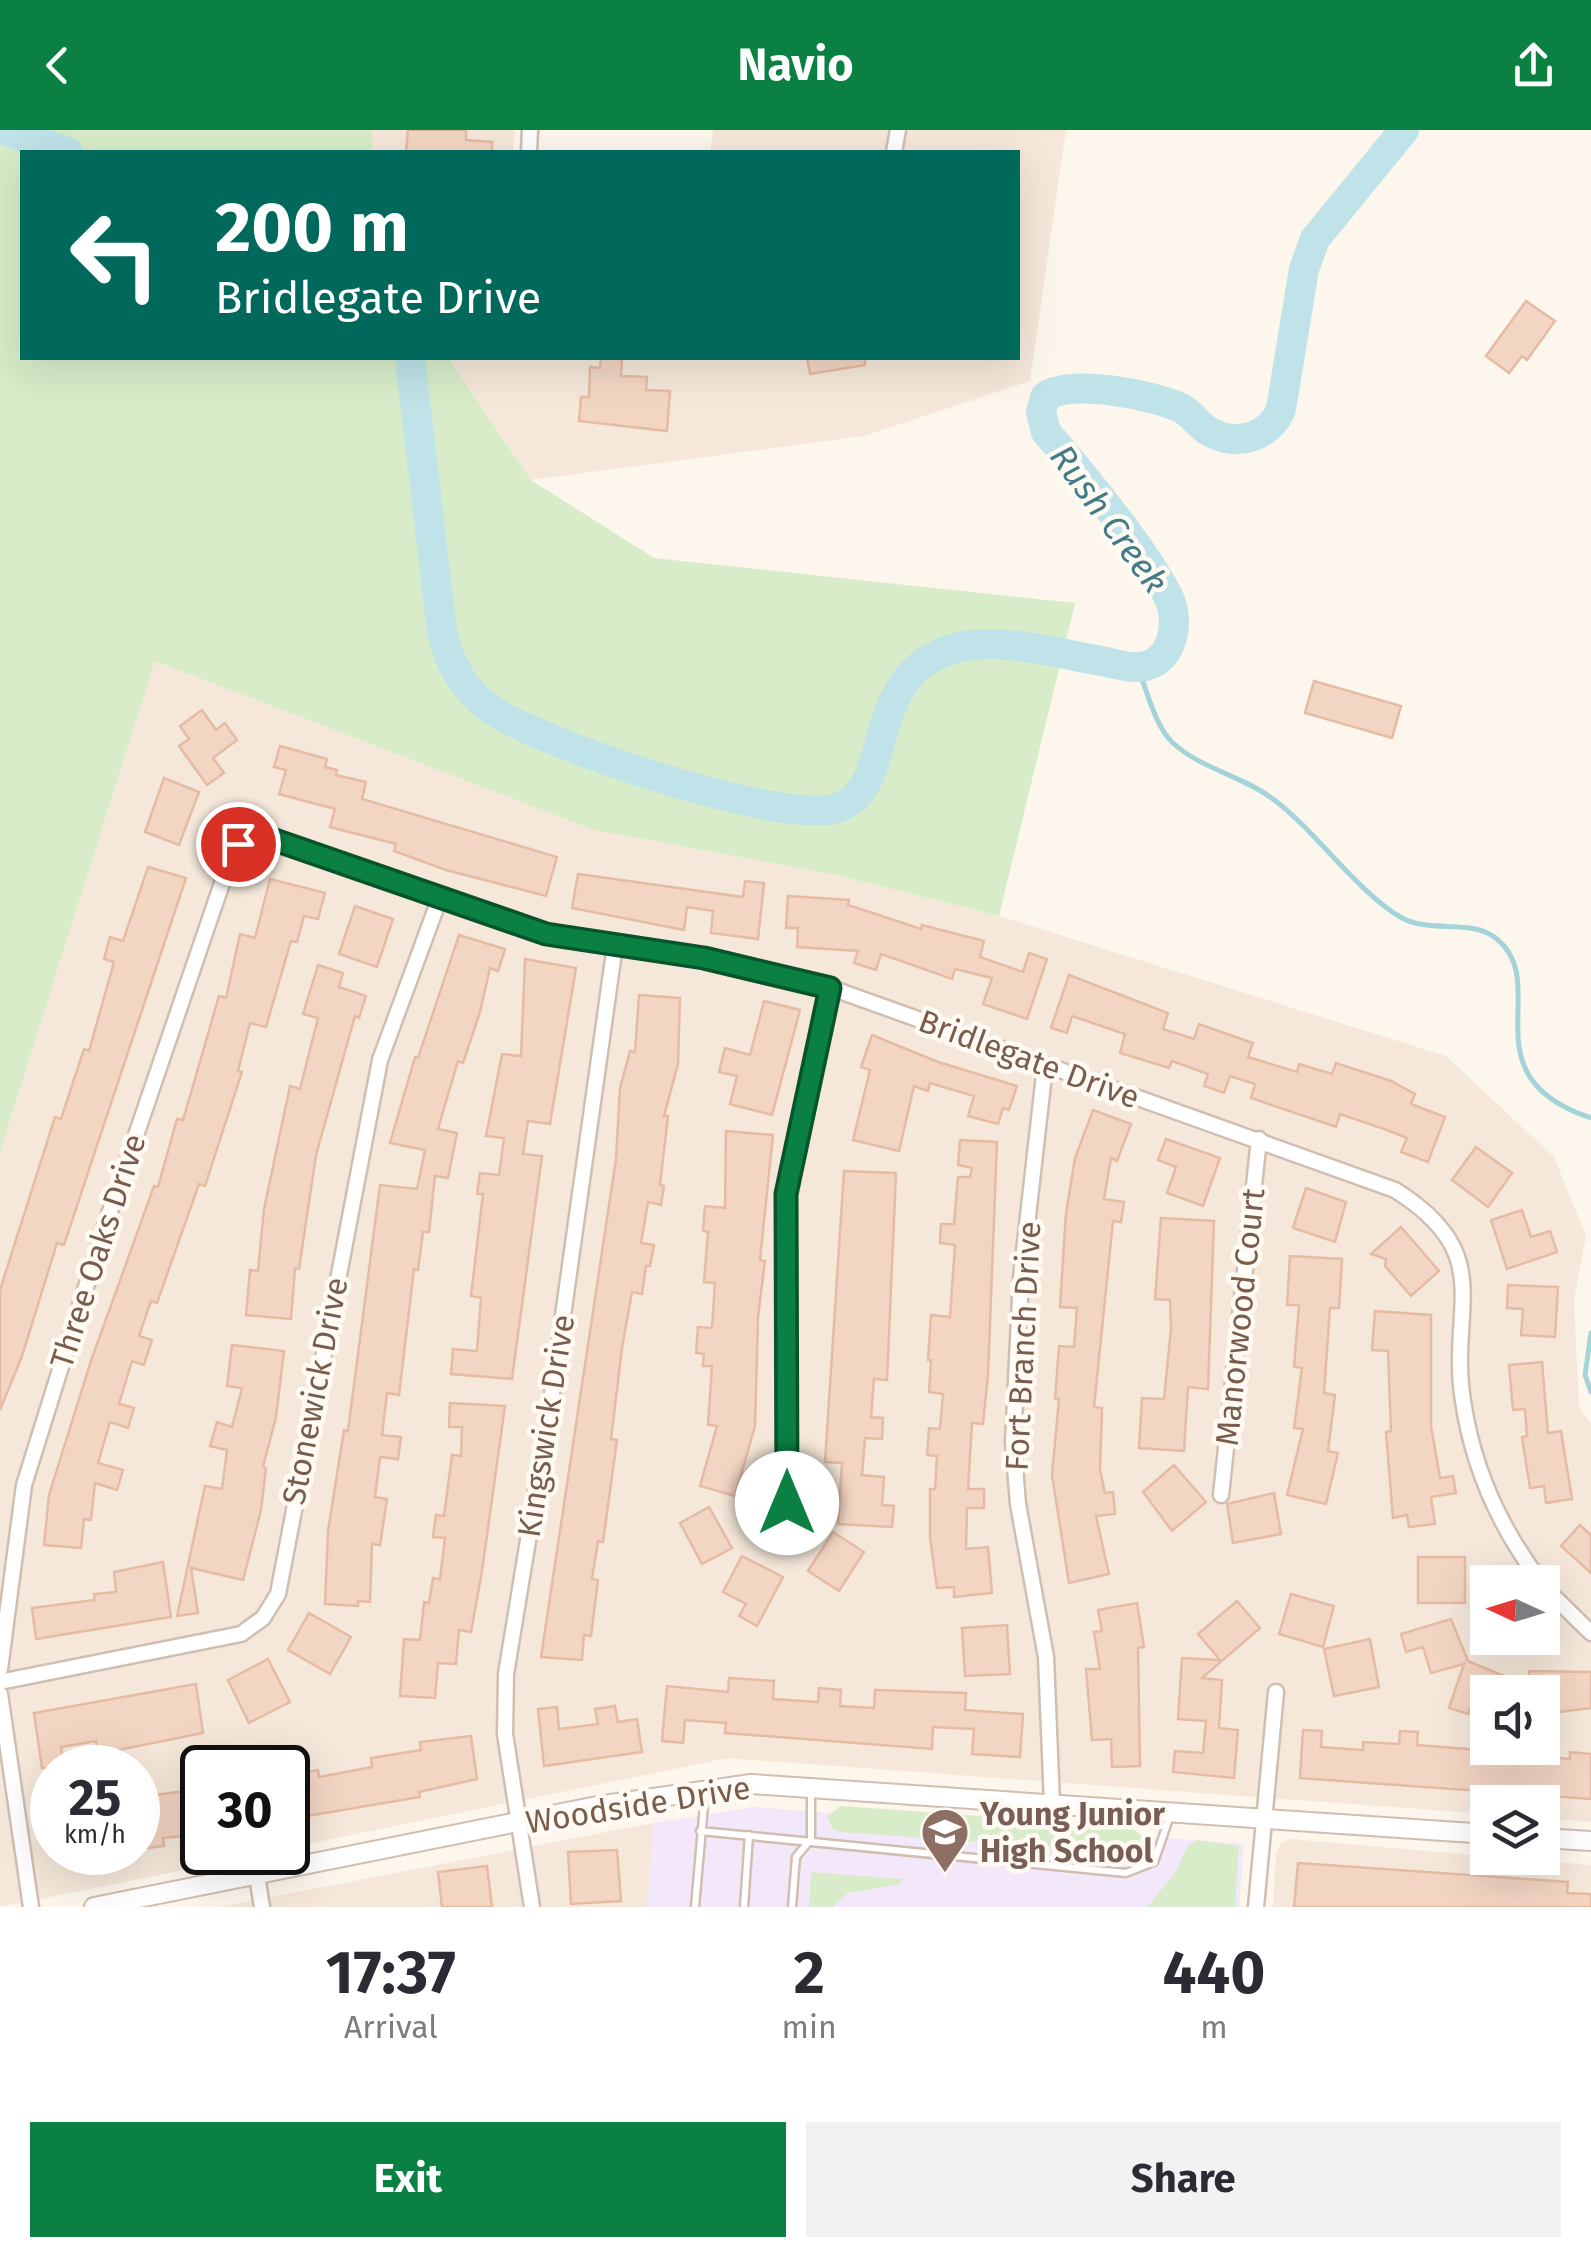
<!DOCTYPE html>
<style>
body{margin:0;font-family:"Fira Sans",sans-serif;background:#f2f2f3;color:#2b2b33;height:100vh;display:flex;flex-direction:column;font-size:38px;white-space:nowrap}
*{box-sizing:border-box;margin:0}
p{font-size:32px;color:#7c7c81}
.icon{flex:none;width:55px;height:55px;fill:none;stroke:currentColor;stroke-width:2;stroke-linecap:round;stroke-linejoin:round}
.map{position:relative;height:1777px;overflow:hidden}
.drawer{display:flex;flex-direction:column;background:#fff;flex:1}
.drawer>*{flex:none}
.hud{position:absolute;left:20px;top:20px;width:1000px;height:210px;border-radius:0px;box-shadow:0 10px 40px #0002;background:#00695c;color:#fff;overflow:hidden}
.needle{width:65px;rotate:274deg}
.tools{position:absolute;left:1470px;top:1435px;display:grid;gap:20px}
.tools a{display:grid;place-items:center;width:90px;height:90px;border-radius:0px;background:#fff;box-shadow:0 10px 40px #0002;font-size:50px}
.speed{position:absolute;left:30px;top:1615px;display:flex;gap:20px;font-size:50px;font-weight:700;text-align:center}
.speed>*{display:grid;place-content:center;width:130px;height:130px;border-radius:50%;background:#fff;box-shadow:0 10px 40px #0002;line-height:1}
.speed small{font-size:25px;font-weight:400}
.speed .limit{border:5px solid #111;border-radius:15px;background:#fff;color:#111}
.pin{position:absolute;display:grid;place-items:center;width:85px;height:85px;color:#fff;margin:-42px;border:5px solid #fff;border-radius:50%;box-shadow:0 2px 10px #0007}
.me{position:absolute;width:110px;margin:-55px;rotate:0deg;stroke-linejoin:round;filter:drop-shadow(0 0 8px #0008)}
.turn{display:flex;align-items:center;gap:35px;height:210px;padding:0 30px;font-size:45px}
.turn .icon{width:130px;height:130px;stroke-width:2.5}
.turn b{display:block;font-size:70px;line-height:85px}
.eta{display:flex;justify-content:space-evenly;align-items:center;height:170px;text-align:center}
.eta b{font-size:60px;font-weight:700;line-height:70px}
.action{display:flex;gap:20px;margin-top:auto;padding:20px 30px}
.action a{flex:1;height:115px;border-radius:0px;background:#0b8043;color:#fff;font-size:40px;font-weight:700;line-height:115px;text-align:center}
.action a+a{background:#f2f2f3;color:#2b2b33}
header{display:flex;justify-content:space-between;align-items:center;height:130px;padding:0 30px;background:#0b8043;color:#fff;font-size:45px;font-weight:700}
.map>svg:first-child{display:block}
.residential{fill:#f5e8da;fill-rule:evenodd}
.education{fill:#f3e8fa}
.green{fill:#d8ecc9}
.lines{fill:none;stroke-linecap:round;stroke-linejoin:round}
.stream{stroke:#a5d3da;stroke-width:5}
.river{stroke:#bfe3e8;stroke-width:30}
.building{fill:#f3d5c3;stroke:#e6bba3;stroke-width:2.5}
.service-casing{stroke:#d1beb0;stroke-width:11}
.minor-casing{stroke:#d1beb0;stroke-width:19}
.tertiary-casing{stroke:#d1beb0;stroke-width:22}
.service{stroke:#fff;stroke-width:6}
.minor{stroke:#fff;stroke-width:14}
.tertiary{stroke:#fff;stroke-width:18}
.route-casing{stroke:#07532c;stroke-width:25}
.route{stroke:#0b8043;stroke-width:18}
.labels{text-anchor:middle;stroke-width:9;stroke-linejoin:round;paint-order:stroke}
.street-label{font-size:32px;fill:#7a5c4d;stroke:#fffaf3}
.education-label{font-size:32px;font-weight:bold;fill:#785e54;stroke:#fffaf3;text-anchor:start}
.water-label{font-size:35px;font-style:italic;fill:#437c86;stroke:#fffaf3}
</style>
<header><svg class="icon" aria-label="back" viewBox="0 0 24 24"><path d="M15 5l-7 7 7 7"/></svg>Navio<svg class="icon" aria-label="share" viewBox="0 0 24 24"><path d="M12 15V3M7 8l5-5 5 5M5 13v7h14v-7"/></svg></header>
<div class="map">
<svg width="1591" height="1777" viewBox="0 0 1591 1777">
<rect width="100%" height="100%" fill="#fdf6ec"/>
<!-- residential -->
<g class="residential">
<path d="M373 0H515L513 22H372Z"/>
<path d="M713 0H1066L1030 251 864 306 531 350 448 228H1018V22H710Z"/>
<path d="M155 531 594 700 836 745 999 786 1446 926 1554 1027 1586 1106 1574 1169 1579 1277 1591 1294V1692L1543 1688 1542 1672H1488L1487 1684 728 1628 288 1718V1638H202V1722L268 1723 0 1777V1022ZM1488 1452H1542V1508H1488ZM1488 1562H1542V1618H1488ZM52 1638H138V1722H52Z"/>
<path d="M653 1693 648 1777H219Z"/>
<path d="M1290 1709 1591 1735V1777H1273L1276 1724 1281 1714Z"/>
</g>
<!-- education -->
<path class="education" d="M753 1677 1244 1714 1239 1777H648L653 1693Z"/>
<!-- green -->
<g class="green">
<path d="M0 0H373L372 22H22V228H448L531 350 654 428 1075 473 999 786 836 745 594 700 155 531 0 1022Z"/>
<path d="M841 1676 1131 1697 1145 1709 1129 1723 841 1702 833 1699 827 1686Z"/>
<path d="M1197 1710 1239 1716 1235 1777H1147L1175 1743 1188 1715Z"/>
<path d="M811 1742 902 1749 901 1754 848 1763 832 1777H809Z"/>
</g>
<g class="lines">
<!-- stream -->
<g class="stream">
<path d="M1138 538C1147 561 1155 596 1173 613 1201 639 1243 646 1273 669 1316 701 1359 764 1402 788 1432 804 1472 788 1497 809 1553 855 1465 946 1591 988"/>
<path d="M1591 1203 1585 1245 1591 1262"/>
</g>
<!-- river -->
<g class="river">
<path d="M3 0 68 22"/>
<path d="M410 228 442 502C450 533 461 557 488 577 536 613 775 693 833 679 897 665 861 554 944 522 991 503 1054 523 1101 531 1113 533 1127 538 1139 537 1173 535 1181 491 1168 466 1143 417 1083 345 1046 302L1041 282 1045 267C1069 248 1153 265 1181 278 1193 284 1198 296 1210 302 1237 317 1270 307 1281 279L1304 139 1315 109 1404 0"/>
</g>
</g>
<!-- building -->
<g class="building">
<path d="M408 0H466V10L492 12V22H406Z"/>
<path d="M1526 171 1555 191 1527 230 1522 226 1509 243 1486 226Z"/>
<path d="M601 228H622L621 246 647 247 646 260 670 261 667 301 579 291 581 267H589L590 237 600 238Z"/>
<path d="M807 228H865V235L810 244Z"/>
<path d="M1314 551 1401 576 1392 608 1305 583Z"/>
<path d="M202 580 216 600 225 593 237 610 213 628 224 643 207 655 179 616 189 609 180 596Z"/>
<path d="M280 616 327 629 325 637 337 640 336 645 366 652 362 669 557 727 546 766 446 740 394 721 396 714 330 697 335 679 279 664 286 640 274 637Z"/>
<path d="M164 648 199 662 179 715 145 702Z"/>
<path d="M148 737 186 748 64 1115 57 1113 22 1226 0 1280V1160L55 987 61 989 84 919 89 921 114 832 104 829 110 807 123 811Z"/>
<path d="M578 744 743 767 745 751 764 753 758 809 711 803 713 781 687 777 684 800 572 778Z"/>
<path d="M270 749 325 763 318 789 304 786 297 812 291 811 266 897 250 893 238 941 242 942 205 1056 199 1054 157 1173 151 1171 139 1206 152 1210 144 1235 132 1231 119 1274 134 1278 128 1298 110 1292 98 1333 123 1340 117 1360 95 1353 91 1390 84 1389 81 1418 44 1415 49 1365 91 1231 154 1056 158 1057 177 989 183 990 219 866 226 868 240 804 255 808Z"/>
<path d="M788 766 849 770 848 775 921 799 922 795 984 811 980 827 1023 842 1029 823 1047 829 1027 889 983 874 992 848 955 839 952 849 881 824 876 840 854 833 858 821 797 817 798 798H786Z"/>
<path d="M355 776 393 789 377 837 339 824Z"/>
<path d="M459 805 505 819 498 841 490 838 480 882 463 933 458 931 438 999 457 1003 448 1048 435 1046 429 1102H423L418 1140 414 1139 399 1265 387 1263 382 1305 401 1307 398 1329 380 1327 375 1367 387 1369 380 1415 372 1414 370 1472 358 1471V1476L325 1474 328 1401 344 1300 348 1301 380 1055 417 1059 425 1020 390 1013 415 927 418 928Z"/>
<path d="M525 829 576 838 550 994 528 991 523 1024 542 1026 512 1249 451 1244 453 1219 477 1221 481 1168 471 1166 483 1064H477L480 1043 499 1045 504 1008 486 1006 502 924 521 926Z"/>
<path d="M318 835 343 843 339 857 366 866 359 888 355 886 316 1025 299 1139 295 1138 291 1189 246 1185 250 1140 258 1141 264 1079 290 956 300 959 318 888 303 884Z"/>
<path d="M1069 845 1168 883 1163 899 1194 909 1199 894 1253 913 1248 927 1297 942 1299 934 1332 944 1336 933 1391 951 1415 964 1411 974 1445 987 1428 1032 1401 1022 1407 1008 1387 1000 1340 984 1336 997 1251 968 1255 954 1230 946 1224 963 1204 956 1208 944 1172 931 1169 938 1120 923 1125 904 1072 886 1067 903 1051 898Z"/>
<path d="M639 865 680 868 678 934 664 986H668L660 1055 664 1056 661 1075 648 1072 641 1113 654 1115 650 1136H646L642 1164 632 1162 622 1218 611 1309 617 1310 603 1412 598 1411 592 1449 598 1450 591 1506 584 1505 582 1530 541 1527 616 1029 620 958 630 921 635 922Z"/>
<path d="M764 871 800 880 772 985 730 974 737 946 719 942 725 918 750 925Z"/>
<path d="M872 905 938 932 1017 956 1009 980 1003 978 998 994 968 986 974 966 930 953 928 961 914 956 899 1021 853 1010 870 940 861 937Z"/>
<path d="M1093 980 1131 994 1117 1031 1111 1028 1104 1069 1124 1072 1121 1092 1113 1091 1094 1277 1102 1278 1100 1340 1105 1363 1113 1362 1115 1384 1096 1386 1109 1444 1069 1453 1052 1345 1059 1269H1055L1059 1216 1074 1217 1077 1178 1060 1177 1066 1083 1075 1028Z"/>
<path d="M726 1001 773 1005 760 1130 765 1131 758 1187 755 1296 735 1366 700 1356 717 1296 708 1295 712 1236H703L704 1224 696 1223 698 1197 712 1198 715 1153 704 1152 708 1102 703 1101 705 1076 725 1078Z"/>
<path d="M1166 1009 1220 1028 1203 1076 1167 1063 1176 1037 1158 1030Z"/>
<path d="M960 1010 997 1012 988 1245 983 1294 972 1293 968 1359H984V1378H967L966 1419 988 1417 992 1463 954 1467V1457L937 1458 930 1408V1359H935L937 1326 927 1325 929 1298 940 1299 943 1264 929 1262 931 1230H928L931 1185 950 1187 955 1115 940 1113 941 1094H954L958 1047H970L972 1038 958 1035Z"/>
<path d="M1476 1017 1512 1043 1488 1077 1452 1050Z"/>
<path d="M844 1041 896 1043 887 1250 874 1249 871 1287 883 1288 882 1309 865 1308 862 1345 884 1347 882 1375 894 1376 892 1397 838 1394 842 1333 825 1332Z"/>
<path d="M1306 1058 1346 1072 1335 1112 1293 1098Z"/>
<path d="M1522 1080 1531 1107 1550 1101 1557 1122 1507 1139 1491 1090Z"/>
<path d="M1161 1088 1214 1091 1208 1259 1188 1257 1184 1321 1139 1318 1142 1268 1164 1269 1171 1199 1170 1170 1155 1169Z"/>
<path d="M1401 1097 1439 1141 1411 1166 1385 1136 1386 1129 1371 1124Z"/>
<path d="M1290 1126 1342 1129 1339 1178H1330L1324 1263 1335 1265 1328 1321 1338 1323 1326 1374 1287 1365 1303 1299 1294 1298 1302 1238 1294 1237 1299 1175H1287Z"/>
<path d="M1508 1155 1558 1157 1555 1207 1521 1205 1523 1179 1507 1178Z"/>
<path d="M1375 1181 1431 1185V1296L1440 1348 1453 1346 1456 1363 1431 1367 1435 1394 1409 1397 1407 1385 1393 1388 1386 1302 1391 1301 1388 1221 1372 1220Z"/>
<path d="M232 1215 284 1221 276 1287 263 1337 266 1338 261 1380 243 1450 191 1438 198 1483 177 1486 205 1356 222 1359 227 1320 210 1316 217 1292 232 1297 242 1258 227 1256Z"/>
<path d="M1542 1232 1548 1303 1561 1301 1572 1369 1546 1373 1544 1356 1530 1358 1522 1307 1527 1306 1525 1279 1513 1280 1509 1235Z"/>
<path d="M450 1273 505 1276 482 1441 471 1502 459 1500 456 1534 438 1533 435 1568 400 1566 404 1509 420 1510 424 1472 429 1473 433 1448 440 1449 445 1408 433 1407 436 1385 444 1386 452 1325 461 1326 462 1297H449Z"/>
<path d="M1174 1335 1206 1372 1172 1401 1143 1362Z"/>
<path d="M1274 1363 1281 1404 1233 1413 1227 1374Z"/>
<path d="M709 1377 732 1418 702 1434 680 1393Z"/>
<path d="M1580 1395 1591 1405V1443L1561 1416Z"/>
<path d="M833 1402 864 1422 839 1461 808 1441Z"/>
<path d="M742 1426 783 1447 757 1496 739 1486 746 1474 723 1462Z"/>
<rect x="1418" y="1427" width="47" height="46"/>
<path d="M163 1432 171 1487 36 1509 32 1478 95 1470 94 1464 116 1462 114 1442Z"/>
<path d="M1291 1464 1334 1476 1323 1517 1279 1504Z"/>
<path d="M1237 1471 1260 1498 1202 1548 1222 1550 1219 1598 1238 1600 1234 1648 1173 1642 1175 1621 1203 1623 1206 1591 1178 1589 1182 1528 1220 1530 1198 1504Z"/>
<path d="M1137 1473 1144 1517 1138 1518 1140 1636 1112 1637 1111 1609 1092 1610 1086 1539H1100L1094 1502 1102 1501 1098 1480Z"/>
<path d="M309 1483 351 1507 330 1544 288 1520Z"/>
<path d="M1451 1489 1468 1531 1499 1544 1530 1555 1529 1541 1591 1542V1578L1542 1584V1562H1488V1581L1470 1579 1468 1584 1449 1578 1464 1534 1431 1543 1423 1517 1406 1522 1401 1504Z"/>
<path d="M1007 1495 1010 1544 965 1546 962 1498Z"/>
<path d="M1370 1509 1379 1557 1334 1566 1324 1519Z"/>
<path d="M268 1529 290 1572 249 1593 228 1550Z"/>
<path d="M729 1548 774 1551 773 1569 818 1572 819 1558 841 1560 840 1576 874 1578 875 1560 966 1563 965 1580 1023 1584 1020 1627 972 1624 974 1599 933 1597 932 1619 725 1603 726 1593 685 1590 683 1613 662 1611 667 1556 728 1562Z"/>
<path d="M196 1554 203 1603 98 1624 96 1611 61 1617 64 1638H42L34 1583Z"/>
<path d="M615 1576 618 1592 637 1589 642 1622 544 1636 538 1579 557 1577 559 1599 598 1594 595 1579Z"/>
<path d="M1303 1600 1322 1601 1321 1617 1363 1620V1612L1399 1614 1400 1601 1418 1602 1417 1615 1480 1620V1623L1507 1625 1508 1618H1531V1625L1570 1629V1622L1591 1624V1669L1300 1648Z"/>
<path d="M471 1606 477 1649 419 1662 420 1667 301 1687 293 1645 318 1640 319 1647 372 1637 371 1628 421 1620 420 1612Z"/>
<path d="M202 1659V1704L163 1708 164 1716 138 1719V1667Z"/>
<path d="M617 1720 621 1771 571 1774 568 1722Z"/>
<path d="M1298 1733 1568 1752 1567 1763 1591 1764V1777H1294Z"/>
<path d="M487 1736 492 1777H442L438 1742Z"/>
</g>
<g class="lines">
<!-- service casing -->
<g class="service-casing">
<g id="service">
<path d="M233 683 245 708"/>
<path d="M700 1701 1126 1743 1154 1732 1171 1683"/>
<path d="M695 1777 705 1664"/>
<path d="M744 1777 749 1705"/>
<path d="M792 1777 796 1727 811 1709V1659"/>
</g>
</g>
<!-- minor casing -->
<g class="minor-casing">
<g id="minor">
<path d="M529 22 530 0"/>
<path d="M894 22 898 0"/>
<path d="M1045 936 1021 1148 1013 1313 1018 1374 1046 1527 1052 1673"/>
<path d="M1221 1365 1259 1009"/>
<path d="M787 1373 786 1064 830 858"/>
<path d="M1542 1455 1591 1503"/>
<path d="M0 1539 24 1355 105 1096 233 721 246 709 269 708 547 804 704 828 817 853 1395 1060C1499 1125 1448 1177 1463 1271 1473 1339 1500 1398 1541 1452"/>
<path d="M0 1552 241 1504 263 1488 278 1464 380 930 439 770"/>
<path d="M0 1564 31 1777"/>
<path d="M257 1746 262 1777"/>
<path d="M532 1777 505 1604 506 1544 551 1271 615 815"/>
<path d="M1256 1777 1276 1562"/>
</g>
</g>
<!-- tertiary casing -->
<g class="tertiary-casing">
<g id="tertiary">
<path d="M1542 1708 1591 1711"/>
<path d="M94 1777 597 1676 751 1654 1488 1704"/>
</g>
</g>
<!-- service -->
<use href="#service" class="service"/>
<!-- minor -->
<use href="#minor" class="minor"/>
<!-- tertiary -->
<use href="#tertiary" class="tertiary"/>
</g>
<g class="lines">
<!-- route casing -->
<g class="route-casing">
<path id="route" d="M238 714 246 709 269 708 546 804 704 828 830 858 786 1064 787 1373"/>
</g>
<!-- route -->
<use href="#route" class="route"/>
</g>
<!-- icons -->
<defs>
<g id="school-pin" transform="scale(2.5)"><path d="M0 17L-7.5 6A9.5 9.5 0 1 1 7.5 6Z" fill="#8d6e63" stroke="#fffaf3"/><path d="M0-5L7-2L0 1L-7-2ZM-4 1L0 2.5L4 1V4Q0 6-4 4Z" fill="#fff"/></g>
</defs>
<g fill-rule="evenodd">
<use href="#school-pin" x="945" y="1702"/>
</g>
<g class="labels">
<!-- street labels -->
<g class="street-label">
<text transform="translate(1029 929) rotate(20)" y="11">Bridlegate Drive</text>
<text transform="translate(98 1121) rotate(-72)" y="11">Three Oaks Drive</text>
<text transform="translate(1240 1187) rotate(-84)" y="11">Manorwood Court</text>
<text transform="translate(1023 1216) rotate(-87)" y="11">Fort Branch Drive</text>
<text transform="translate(315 1261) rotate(-79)" y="11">Stonewick Drive</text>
<text transform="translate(546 1296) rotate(-81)" y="11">Kingswick Drive</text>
<text transform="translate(638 1675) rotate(-9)" y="11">Woodside Drive</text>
</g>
<!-- education labels -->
<g class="education-label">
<text x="980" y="1695">Young Junior<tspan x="980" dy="37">High School</tspan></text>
</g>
<!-- water labels -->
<g class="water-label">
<text transform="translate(1109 389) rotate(54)" y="12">Rush Creek</text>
</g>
</g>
</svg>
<div class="tools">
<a><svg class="needle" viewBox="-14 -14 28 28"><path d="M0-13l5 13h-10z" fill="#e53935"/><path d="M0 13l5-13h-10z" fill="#7c7c81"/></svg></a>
<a><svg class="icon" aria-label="sound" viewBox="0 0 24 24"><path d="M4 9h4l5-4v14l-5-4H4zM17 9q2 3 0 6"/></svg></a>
<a><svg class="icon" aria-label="layers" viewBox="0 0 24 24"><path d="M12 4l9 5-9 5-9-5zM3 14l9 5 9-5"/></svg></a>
</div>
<div class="speed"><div>25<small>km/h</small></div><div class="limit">30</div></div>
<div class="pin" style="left:238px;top:714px;background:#d93025"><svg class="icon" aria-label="arrive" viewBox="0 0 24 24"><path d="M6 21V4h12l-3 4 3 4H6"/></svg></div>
<svg class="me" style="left:787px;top:1373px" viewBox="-20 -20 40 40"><circle r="19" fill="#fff"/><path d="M0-13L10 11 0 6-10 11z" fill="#0b8043"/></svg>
<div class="hud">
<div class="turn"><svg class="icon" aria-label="left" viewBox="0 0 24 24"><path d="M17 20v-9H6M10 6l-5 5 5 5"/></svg><div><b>200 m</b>Bridlegate Drive</div></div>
</div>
</div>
<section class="drawer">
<div class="eta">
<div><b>17:37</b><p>Arrival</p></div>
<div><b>2</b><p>min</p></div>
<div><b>440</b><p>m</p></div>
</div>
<div class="action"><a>Exit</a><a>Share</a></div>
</section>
